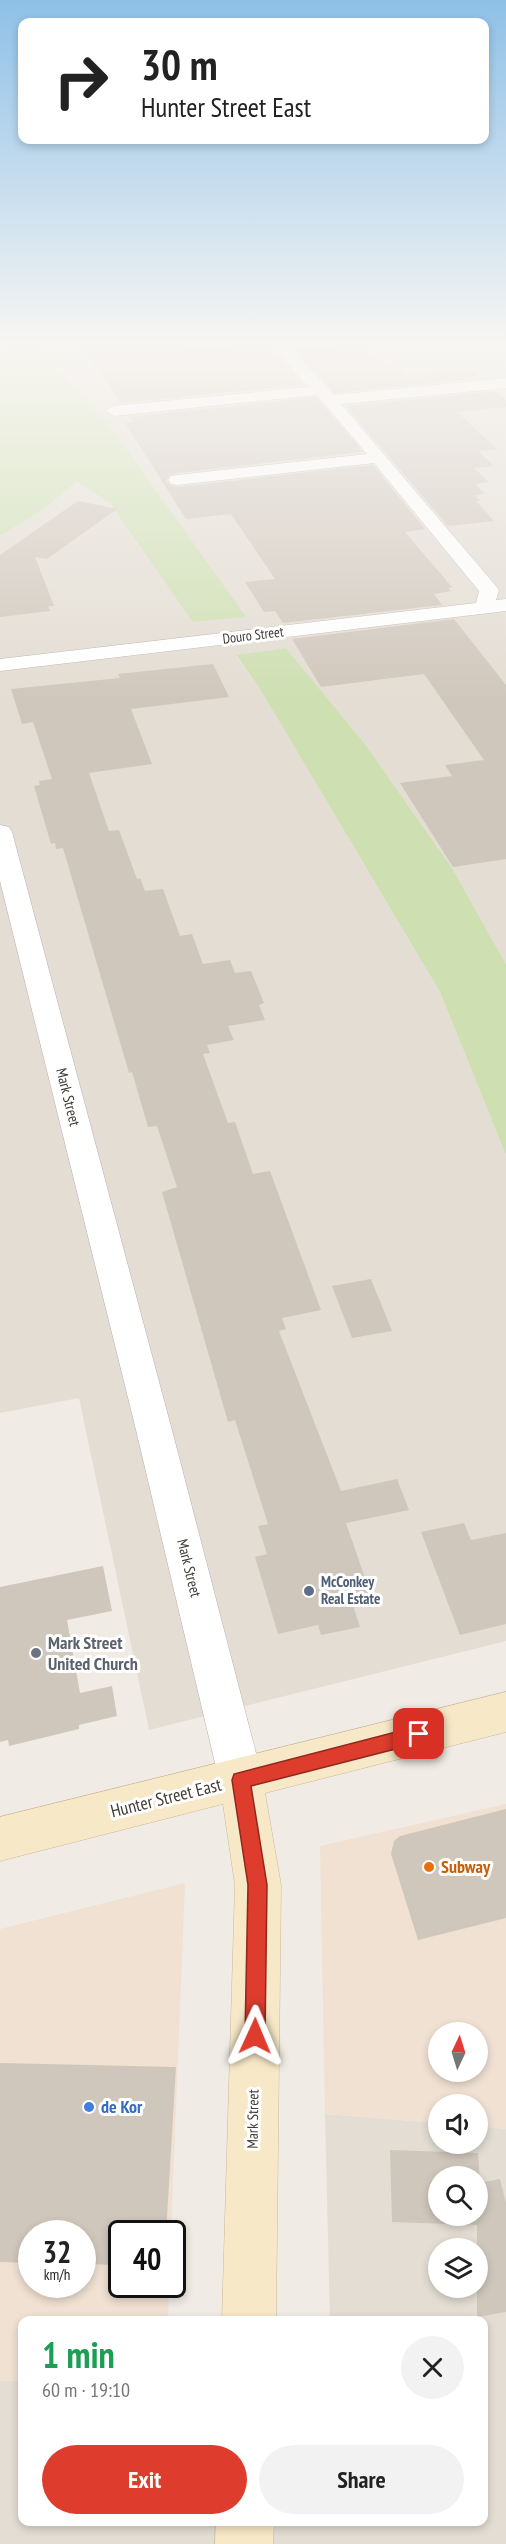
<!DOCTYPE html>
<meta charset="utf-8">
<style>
body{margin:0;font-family:"PT Sans Narrow",sans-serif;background:#f2f2f2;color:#222;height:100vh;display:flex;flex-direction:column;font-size:22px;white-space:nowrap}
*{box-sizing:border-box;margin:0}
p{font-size:20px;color:#767676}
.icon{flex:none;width:33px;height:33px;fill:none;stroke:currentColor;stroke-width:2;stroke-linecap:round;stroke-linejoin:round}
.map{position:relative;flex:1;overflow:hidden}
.sheet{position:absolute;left:18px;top:2316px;width:470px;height:210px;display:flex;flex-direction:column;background:#fff;border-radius:12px;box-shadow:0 3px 9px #0003}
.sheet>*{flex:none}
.hud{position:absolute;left:18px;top:18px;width:471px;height:126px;border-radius:12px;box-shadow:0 3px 9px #0003;background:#fff;color:#222;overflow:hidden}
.needle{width:39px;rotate:4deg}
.fabs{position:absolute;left:428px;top:2022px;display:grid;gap:12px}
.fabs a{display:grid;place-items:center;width:60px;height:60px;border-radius:50%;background:#fff;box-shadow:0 3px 9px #0003;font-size:30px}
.speed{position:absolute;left:18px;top:2220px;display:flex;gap:12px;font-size:30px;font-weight:700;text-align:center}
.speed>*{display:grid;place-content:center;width:78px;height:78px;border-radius:50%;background:#fff;box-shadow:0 3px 9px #0003;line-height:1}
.speed small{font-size:15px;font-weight:400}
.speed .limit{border:3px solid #111;border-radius:9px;background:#fff;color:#111}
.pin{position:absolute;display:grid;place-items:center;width:51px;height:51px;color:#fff;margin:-26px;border-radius:12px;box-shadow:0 3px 9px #0006}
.me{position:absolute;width:66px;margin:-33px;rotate:1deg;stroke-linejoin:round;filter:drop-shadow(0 0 4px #0008)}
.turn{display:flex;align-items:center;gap:21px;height:126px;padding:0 24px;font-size:27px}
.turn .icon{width:78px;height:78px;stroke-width:2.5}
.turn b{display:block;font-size:42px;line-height:51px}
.round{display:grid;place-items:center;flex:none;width:63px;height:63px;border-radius:32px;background:#f2f2f2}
.head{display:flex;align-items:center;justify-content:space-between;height:102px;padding:0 24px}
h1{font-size:36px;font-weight:700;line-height:45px;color:#1e9e55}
.button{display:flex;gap:12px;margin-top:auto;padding:12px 24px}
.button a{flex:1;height:69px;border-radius:36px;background:#de3c2d;color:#fff;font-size:24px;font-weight:700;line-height:69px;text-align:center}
.button a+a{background:#f2f2f2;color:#222}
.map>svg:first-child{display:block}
.residential{fill:#e3ddd3;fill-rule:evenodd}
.commercial{fill:#f0e1d2;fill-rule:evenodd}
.green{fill:#cedfb2}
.building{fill:#d0c7bc;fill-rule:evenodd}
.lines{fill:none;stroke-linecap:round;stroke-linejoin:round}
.street-casing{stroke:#bab2a9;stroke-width:1}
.secondary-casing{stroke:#caba99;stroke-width:1}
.street{fill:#fff;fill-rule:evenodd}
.secondary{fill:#f7e8c7;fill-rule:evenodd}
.route{fill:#de3c2d;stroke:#90271d;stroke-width:1.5}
.service-dot{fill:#5c6f8a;stroke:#fff;stroke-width:2}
.worship-dot{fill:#6b7280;stroke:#fff;stroke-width:2}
.food-dot{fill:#e8710a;stroke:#fff;stroke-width:2}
.shop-dot{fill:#3f7fe0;stroke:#fff;stroke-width:2}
.labels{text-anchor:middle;stroke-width:6;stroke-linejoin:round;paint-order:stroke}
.far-street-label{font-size:14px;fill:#413c35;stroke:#fff}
.street-label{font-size:15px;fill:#413c35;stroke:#fff}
.service-label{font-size:15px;font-weight:bold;fill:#4e5e75;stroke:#fff;text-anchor:start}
.near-worship-label{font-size:18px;font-weight:bold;fill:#5b616d;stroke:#fff;text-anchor:start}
.near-street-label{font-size:18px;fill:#413c35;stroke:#fff}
.near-food-label{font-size:18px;font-weight:bold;fill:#c56008;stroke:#fff;text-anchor:start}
.near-shop-label{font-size:18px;font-weight:bold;fill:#366cbe;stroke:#fff;text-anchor:start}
</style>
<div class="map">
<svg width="506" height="2544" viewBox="0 0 506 2544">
<rect width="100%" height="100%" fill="#f0ece5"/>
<!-- residential -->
<g class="residential">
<path d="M32 343H506V964L452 868 365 744 286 648 236 656 260 689 440 992 506 1155V1641L149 1730 79 1398 0 1413V536L44 509 105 457 109 425Z"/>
<path d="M325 2114 438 2123V2144H477V2126L506 2129V2544H0V2381H22V2522H483V2320H330ZM438 2176H477V2216H438ZM438 2248H477V2288H438Z"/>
</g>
<!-- commercial -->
<g class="commercial">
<path d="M506 1804V2129L477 2126V2104H438V2123L325 2114 320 1846ZM438 2032H477V2072H438Z"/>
<path d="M185 1883 171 2233 122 2234V2284L169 2285 168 2320H22V2381H0V1929ZM32 2234H82V2284H32Z"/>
</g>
<!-- green -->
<g class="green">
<path d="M24 343H32L109 425 246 617 193 622 110 503 77 481 44 509 0 536V350Z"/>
<path d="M286 648 365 744 452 868 506 964V1155L440 992 260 689 236 655Z"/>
</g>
<!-- building -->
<g class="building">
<path d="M78 343H180L184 348 255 343 261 351 273 350 304 385 121 403Z"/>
<path d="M360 343 376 360H384L394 369H400L404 374 467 367 480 378 335 393 293 348Z"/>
<path d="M495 391 506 400V407L457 412 497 449 478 451 494 466 474 468 489 482 475 484 485 494 475 495 480 501H476L494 521 448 526 346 406Z"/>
<path d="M316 397 363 452 177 473 169 475 166 481 171 486 177 487 373 465 425 529 405 532 452 587 448 588 451 591 434 594 442 605 283 623 275 611 264 612 245 582 275 579 231 514 186 519 125 423 135 422 130 417Z"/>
<path d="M78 501 117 509 47 559 35 557 54 606H48L50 611 0 617V555Z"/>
<path d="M454 619 506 685V859L453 867 400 783 452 776 445 765 484 760 424 674 321 687 292 639Z"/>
<path d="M213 664 229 697 131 709 152 764 89 773 109 831 119 830 137 879 140 878 145 891 163 889 180 936 192 934 203 964 230 960 235 973 251 971 264 1003 259 1005 265 1020 228 1026 234 1040 207 1045 210 1053 203 1054 228 1123 235 1122 253 1174 270 1171 321 1310 282 1318 286 1329 279 1331 341 1491 397 1479 409 1510 346 1523 371 1595 351 1599 360 1627 321 1635 318 1625 278 1634 255 1557 267 1554 258 1526 268 1524 235 1420 228 1422 162 1192 177 1187 157 1126 148 1127 132 1072 129 1073 63 848 56 849 55 843 51 844 34 786 40 785 39 781 52 779 33 722 22 724 11 689 120 678 118 674Z"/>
<path d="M371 1279 392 1331 352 1338 332 1286Z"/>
<path d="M464 1523 471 1540 506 1533V1624L460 1635 421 1532Z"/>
<path d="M103 1566 112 1611 67 1620 80 1693 112 1686 117 1716 79 1725V1729L9 1746 8 1740 0 1742V1587Z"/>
<path d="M506 1809V1918L418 1940 391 1854 394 1841 400 1836Z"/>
<path d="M0 2063 176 2067 166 2234H122V2265L82 2264V2234H32V2263L0 2262Z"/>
<path d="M390 2150 478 2153 480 2183 500 2179 506 2203V2312L477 2317V2225L392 2222ZM438 2176H477V2216H438Z"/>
</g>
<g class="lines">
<!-- street casing -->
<g class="street-casing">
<g id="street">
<path d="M270 343H285L334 395 506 378V388L341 404 496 586 499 590 496 600 506 599V611L0 671V659L476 603 479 591 374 463 177 485 171 484 168 480 171 476 177 475 367 454 317 395 114 416 106 411 114 406 309 387Z"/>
<path d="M0 825 9 827 12 832 173 1434 263 1780 256 1795 241 1801 226 1795 219 1780 137 1434 0 881Z"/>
</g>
</g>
<!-- secondary casing -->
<g class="secondary-casing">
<g id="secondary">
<path d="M506 1692V1732L265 1793 281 1885 276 2320H222L235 1885 223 1804 0 1861V1817Z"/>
<path d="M216 2522H274L273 2544H215Z"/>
</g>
</g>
<!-- street -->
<use href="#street" class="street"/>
<!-- secondary -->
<use href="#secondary" class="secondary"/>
</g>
<!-- sky -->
<linearGradient id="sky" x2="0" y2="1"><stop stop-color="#8ec0e7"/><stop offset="0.49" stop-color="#f8f6f3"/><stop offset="1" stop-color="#f8f6f3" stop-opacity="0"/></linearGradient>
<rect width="506" height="700" fill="url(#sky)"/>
<!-- route -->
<path class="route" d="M419 1726 426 1728 428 1734 426 1740 419 1743 251 1786 267 1885 265 2036 262 2043 255 2046 248 2043 245 2036 248 1885 232 1780 234 1774Z"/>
<!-- markers -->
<circle class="service-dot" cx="309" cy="1591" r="6"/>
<circle class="worship-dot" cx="36" cy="1653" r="6"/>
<circle class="food-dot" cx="429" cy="1867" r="6"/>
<circle class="shop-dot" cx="89" cy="2107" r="6"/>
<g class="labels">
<!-- far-street labels -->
<g class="far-street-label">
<text transform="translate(253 635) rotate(-7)" y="5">Douro Street</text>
</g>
<!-- street labels -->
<g class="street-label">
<text transform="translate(68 1097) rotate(76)" y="5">Mark Street</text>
<text transform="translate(189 1568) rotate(76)" y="5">Mark Street</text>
<text transform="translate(253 2119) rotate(-89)" y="5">Mark Street</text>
</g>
<!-- service labels -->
<g class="service-label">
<text x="321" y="1587">McConkey<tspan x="321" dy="17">Real Estate</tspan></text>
</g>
<!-- near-worship labels -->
<g class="near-worship-label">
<text x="48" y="1649">Mark Street<tspan x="48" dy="21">United Church</tspan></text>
</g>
<!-- near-street labels -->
<g class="near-street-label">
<text transform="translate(166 1798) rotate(-14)" y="6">Hunter Street East</text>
</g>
<!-- near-food labels -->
<g class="near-food-label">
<text x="441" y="1873">Subway</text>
</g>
<!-- near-shop labels -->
<g class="near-shop-label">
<text x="101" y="2113">de Kor</text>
</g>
</g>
</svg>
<div class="fabs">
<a><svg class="needle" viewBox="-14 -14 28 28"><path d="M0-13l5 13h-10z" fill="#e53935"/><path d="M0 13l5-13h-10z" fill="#767676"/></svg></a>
<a><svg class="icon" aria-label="sound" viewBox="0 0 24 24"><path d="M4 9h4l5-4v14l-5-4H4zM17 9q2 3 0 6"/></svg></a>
<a><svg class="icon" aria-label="search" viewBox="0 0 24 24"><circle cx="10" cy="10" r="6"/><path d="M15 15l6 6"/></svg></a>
<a><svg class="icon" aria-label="layers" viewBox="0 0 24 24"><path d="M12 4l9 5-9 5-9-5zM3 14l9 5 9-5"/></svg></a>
</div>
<div class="speed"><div>32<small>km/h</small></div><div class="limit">40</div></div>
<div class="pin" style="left:419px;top:1734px;background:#d93025"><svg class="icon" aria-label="arrive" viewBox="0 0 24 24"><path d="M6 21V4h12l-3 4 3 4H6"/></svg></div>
<svg class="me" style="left:255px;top:2036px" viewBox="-20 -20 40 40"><path d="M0-17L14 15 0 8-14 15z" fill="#de3c2d" stroke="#fff" stroke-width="4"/></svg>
<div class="hud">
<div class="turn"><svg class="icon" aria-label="right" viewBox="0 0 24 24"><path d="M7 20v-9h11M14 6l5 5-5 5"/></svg><div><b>30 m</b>Hunter Street East</div></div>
</div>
<section class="sheet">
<div class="head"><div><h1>1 min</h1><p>60 m · 19:10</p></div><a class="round"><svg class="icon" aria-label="close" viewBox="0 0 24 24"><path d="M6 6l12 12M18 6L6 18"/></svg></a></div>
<div class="button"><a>Exit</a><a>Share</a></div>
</section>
</div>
